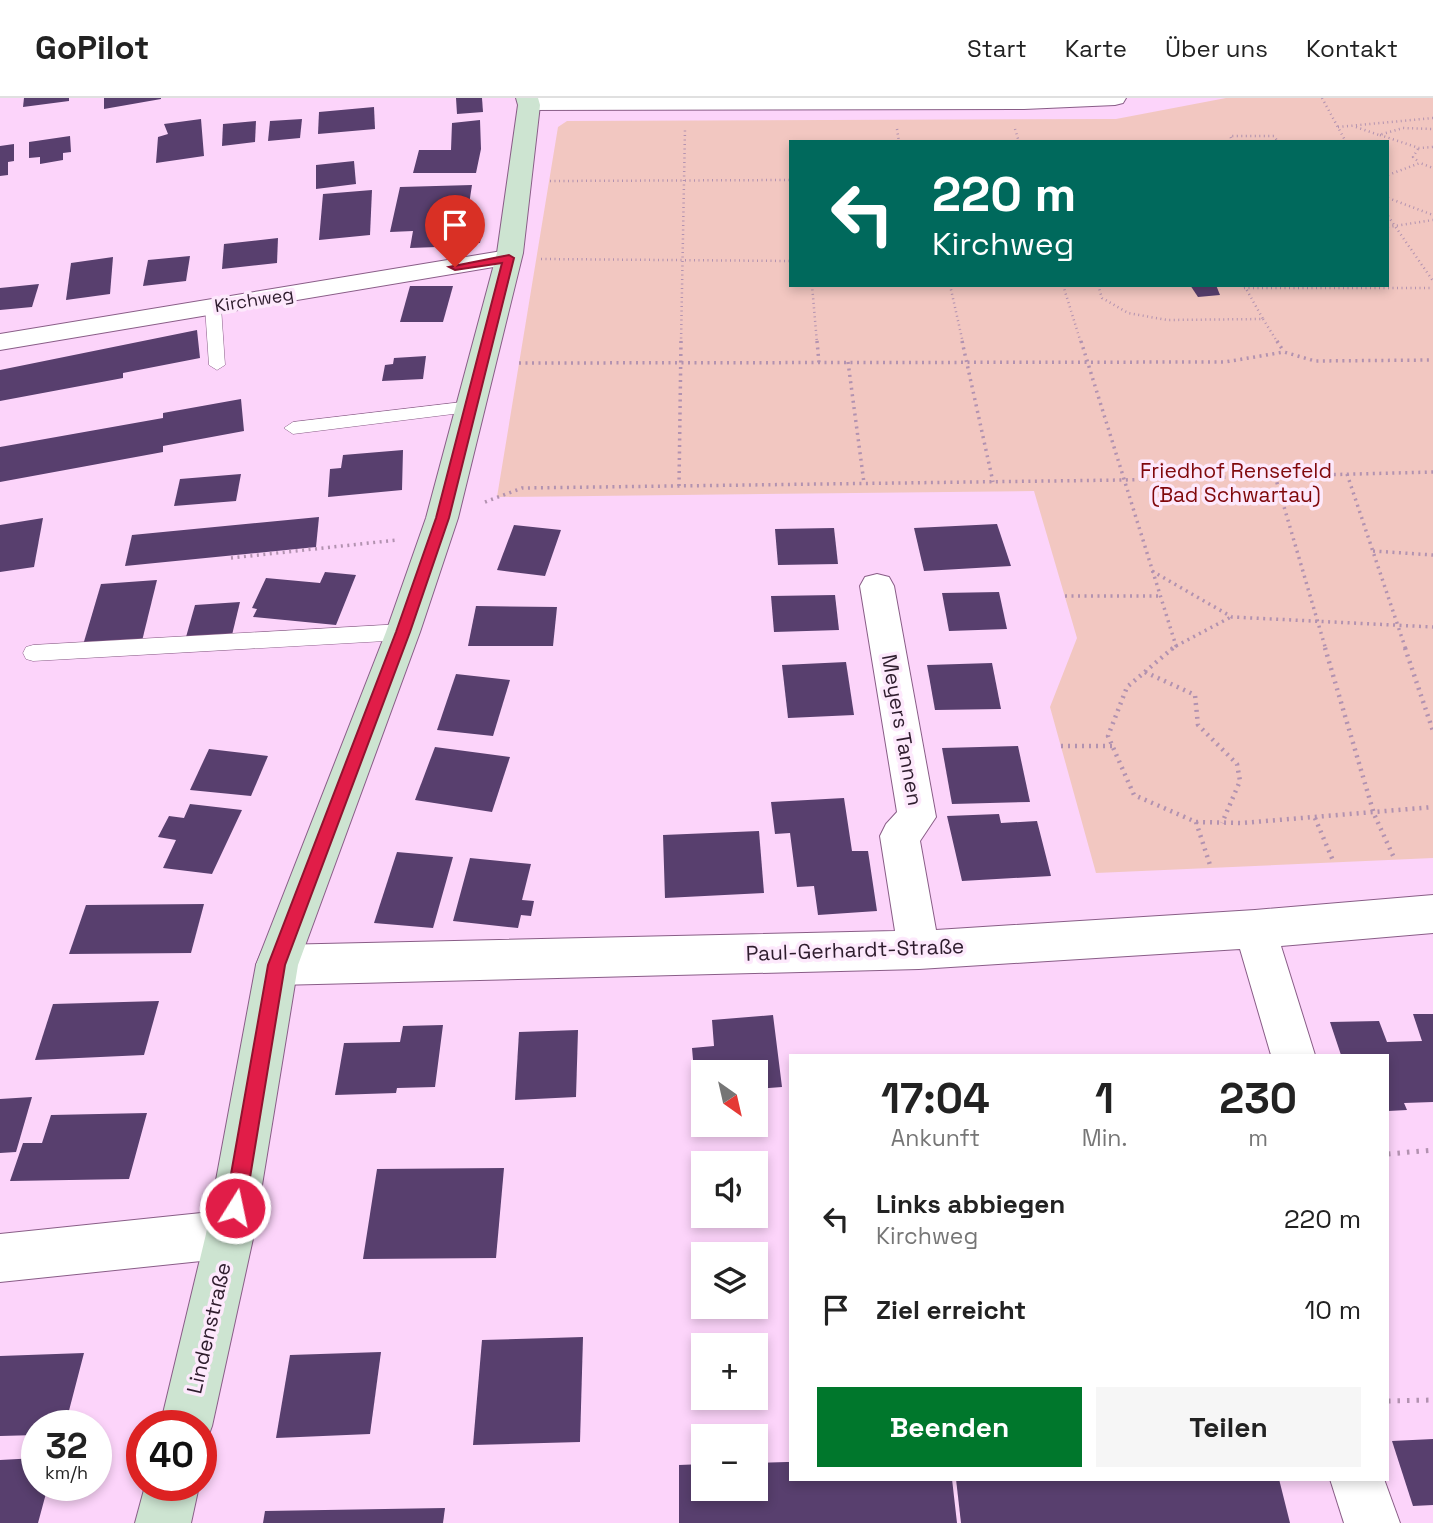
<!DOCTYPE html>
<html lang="de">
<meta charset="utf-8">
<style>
body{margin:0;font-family:"Space Grotesk",sans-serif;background:#f6f6f6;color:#222;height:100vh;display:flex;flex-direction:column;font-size:26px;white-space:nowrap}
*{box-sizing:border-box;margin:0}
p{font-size:23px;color:#767676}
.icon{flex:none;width:38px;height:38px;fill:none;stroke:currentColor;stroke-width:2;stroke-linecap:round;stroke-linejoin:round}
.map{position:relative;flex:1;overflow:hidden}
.panel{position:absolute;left:789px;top:956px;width:600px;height:427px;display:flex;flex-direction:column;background:#fff;border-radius:0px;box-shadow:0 4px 10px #0003}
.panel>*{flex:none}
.banner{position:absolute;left:789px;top:42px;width:600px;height:147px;border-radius:0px;box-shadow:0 4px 10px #0003;background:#00695c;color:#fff;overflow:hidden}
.needle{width:46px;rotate:146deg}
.tools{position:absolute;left:691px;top:962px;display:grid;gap:14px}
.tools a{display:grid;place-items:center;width:77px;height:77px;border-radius:0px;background:#fff;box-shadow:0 4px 10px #0003;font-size:35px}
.speed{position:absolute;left:21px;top:1312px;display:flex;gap:14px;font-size:35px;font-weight:700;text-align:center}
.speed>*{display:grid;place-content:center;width:91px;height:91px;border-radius:50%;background:#fff;box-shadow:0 4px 10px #0003;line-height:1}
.speed small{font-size:18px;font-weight:400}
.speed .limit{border:10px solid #d22;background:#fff;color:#111}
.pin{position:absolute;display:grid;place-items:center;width:60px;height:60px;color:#fff;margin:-72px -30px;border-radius:50% 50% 50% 0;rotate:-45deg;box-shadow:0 0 7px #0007}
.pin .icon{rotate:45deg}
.me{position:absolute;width:77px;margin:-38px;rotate:10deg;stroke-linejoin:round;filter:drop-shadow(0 0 5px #0008)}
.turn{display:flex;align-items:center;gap:24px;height:147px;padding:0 28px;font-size:32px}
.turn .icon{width:91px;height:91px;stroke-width:2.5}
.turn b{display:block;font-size:49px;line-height:60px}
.eta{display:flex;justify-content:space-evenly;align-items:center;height:119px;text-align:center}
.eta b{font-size:42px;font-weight:600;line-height:49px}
.button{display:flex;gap:14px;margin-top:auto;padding:14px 28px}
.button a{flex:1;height:80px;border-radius:0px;background:#00772c;color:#fff;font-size:28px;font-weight:600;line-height:80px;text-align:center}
.button a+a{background:#f6f6f6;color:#222}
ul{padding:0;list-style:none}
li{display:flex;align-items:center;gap:21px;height:91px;padding:0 28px}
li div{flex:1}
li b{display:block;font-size:26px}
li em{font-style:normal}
header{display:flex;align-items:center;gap:42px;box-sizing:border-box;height:98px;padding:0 35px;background:#fff;border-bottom:2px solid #e0e0e0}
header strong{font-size:33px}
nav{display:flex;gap:38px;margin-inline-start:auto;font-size:24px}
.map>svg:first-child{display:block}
.green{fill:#f2c7c1;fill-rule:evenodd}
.building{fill:#583f6e}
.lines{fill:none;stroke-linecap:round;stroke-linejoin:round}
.lane-casing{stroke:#895d87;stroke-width:1}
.street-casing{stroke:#895d87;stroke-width:2}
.secondary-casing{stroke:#895d87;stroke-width:2}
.path-far3{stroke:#b292b0;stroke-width:2.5;stroke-dasharray:1 3.5;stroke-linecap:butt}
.path-far2{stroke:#b292b0;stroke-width:3.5;stroke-dasharray:2 4.5;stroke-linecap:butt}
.path-far1{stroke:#b292b0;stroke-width:4.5;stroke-dasharray:2 5;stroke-linecap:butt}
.path{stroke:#b292b0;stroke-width:5;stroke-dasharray:2.5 7;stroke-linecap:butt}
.lane{fill:#fff;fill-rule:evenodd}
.street{fill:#fff;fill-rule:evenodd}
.secondary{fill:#cde4d1;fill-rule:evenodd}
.route{fill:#e11d48;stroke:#92132f;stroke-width:2}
.labels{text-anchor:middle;stroke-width:7;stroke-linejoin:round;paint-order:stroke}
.far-street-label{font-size:18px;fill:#2e1c2d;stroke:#fde9fc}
.park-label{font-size:21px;fill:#80080b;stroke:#fde9fc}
.street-label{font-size:21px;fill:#2e1c2d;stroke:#fde9fc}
</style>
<header>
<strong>GoPilot</strong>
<nav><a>Start</a><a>Karte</a><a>Über uns</a><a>Kontakt</a></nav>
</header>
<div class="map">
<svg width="1433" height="1425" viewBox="0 0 1433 1425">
<rect width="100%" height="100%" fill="#fcd4fa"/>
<!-- green -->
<path class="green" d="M1226 0H1433V760L1096 775 1050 609 1077 540 1034 393 497 399 558 29 567 23 1116 21ZM791 44H1388V187H791Z"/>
<!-- building -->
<g class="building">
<path d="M24 0H69V3L23 9Z"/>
<path d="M104 0H161V1L104 11Z"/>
<path d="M456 0H482L483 14 457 16Z"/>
<path d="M374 9 375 31 318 36 319 14Z"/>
<path d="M201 21 204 58 156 65 158 39 168 36 164 26Z"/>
<path d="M302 21 300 40 268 43 270 23Z"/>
<path d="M480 22 481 51 476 75H413L419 52H451L452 25Z"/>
<path d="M256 23 255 44 222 48 223 26Z"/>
<path d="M70 38 71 54 63 55V62L40 66V59L29 60V44Z"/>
<path d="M14 46V63L8 64V77L0 78V48Z"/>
<path d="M354 63 356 86 316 91V67Z"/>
<path d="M472 87 466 126H483L480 145H464V148L410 150 413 133 390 134 400 89Z"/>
<path d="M372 92 370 137 319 142 323 96Z"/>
<path d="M278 140 277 165 222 171 224 146Z"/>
<path d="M190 158 186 183 143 188 148 162Z"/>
<path d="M113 159 110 196 66 202 71 165Z"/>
<path d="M39 186 32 209 0 212V190Z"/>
<path d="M1190 187H1216L1220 197 1198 199Z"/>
<path d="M410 188H453L443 224H400Z"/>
<path d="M197 232 200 260 123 275V280L0 303V272Z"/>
<path d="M426 258 423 281 382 283 385 267 393 266 394 260Z"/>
<path d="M241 301 244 333 163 348V354L0 384V349L163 320V315Z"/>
<path d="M403 352 402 392 328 399 330 371 341 370 343 357Z"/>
<path d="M241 376 236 403 174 408 180 381Z"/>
<path d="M319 419 316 449 125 468 132 437Z"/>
<path d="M43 420 34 469 0 474V427Z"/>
<path d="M997 426 1011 468 924 473 914 430Z"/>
<path d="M514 427 561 432 545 478 497 472Z"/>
<path d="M834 430 838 466 778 467 775 431Z"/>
<path d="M325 474 356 477 336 527 253 519 257 511 252 510 266 480 320 485Z"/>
<path d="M157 482 142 543 83 547 101 486Z"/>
<path d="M999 494 1007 531 949 533 942 495Z"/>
<path d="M835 497 839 532 774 534 771 498Z"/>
<path d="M240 504 232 537 186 539 195 507Z"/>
<path d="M476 508 557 509 553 548H468Z"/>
<path d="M846 564 854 617 788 620 782 567Z"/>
<path d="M992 565 1001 611 935 612 927 567Z"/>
<path d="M456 576 510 582 493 638 437 632Z"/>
<path d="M1018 648 1030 704 952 706 942 650Z"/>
<path d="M435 649 510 659 492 714 415 702Z"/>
<path d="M209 651 268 658 251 698 190 692Z"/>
<path d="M844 700 852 753H868L877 813 818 817 814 788 797 789 790 735 775 736 771 704Z"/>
<path d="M190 706 242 712 212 776 163 770 176 742 158 739 169 718 184 720Z"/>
<path d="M999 716 1001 725 1037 723 1051 778 962 783 947 718Z"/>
<path d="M759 733 764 795 665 800 663 737Z"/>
<path d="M397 754 453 759 433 830 374 825Z"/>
<path d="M470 760 531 766 522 802 534 803 531 818 521 817 518 830 453 823Z"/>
<path d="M204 806 191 855 69 856 86 807Z"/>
<path d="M159 903 144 957 35 962 53 906Z"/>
<path d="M1413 916H1433V1004L1404 1005 1407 1012 1388 1013V957H1341L1330 924 1379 923 1387 944 1422 943Z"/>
<path d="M773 917 782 989 756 991V975H704V996L696 997 692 950 714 948 712 922Z"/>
<path d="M443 927 435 989 397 990 396 995 335 997 344 945 400 944 403 928Z"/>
<path d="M578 932 576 999 515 1002 519 934Z"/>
<path d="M32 999 16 1054 0 1055V1001Z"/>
<path d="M147 1015 129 1081 10 1083 23 1045H42L51 1017Z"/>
<path d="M504 1070 496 1160 363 1161 377 1071Z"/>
<path d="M583 1239 580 1344 473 1347 482 1242Z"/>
<path d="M381 1254 370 1336 276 1340 290 1257Z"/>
<path d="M84 1255 65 1328H37V1337L0 1338V1258Z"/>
<path d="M1433 1341V1407L1413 1408 1392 1343Z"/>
<path d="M37 1360V1388H48L38 1425H0V1362Z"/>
<path d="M787 1364H791V1381H952L957 1425H679V1367L704 1366V1391H756V1365Z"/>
<path d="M956 1381H1279L1290 1425H961Z"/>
<path d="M445 1410 443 1425H263L265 1413Z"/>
</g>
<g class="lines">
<!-- lane casing -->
<g class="lane-casing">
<g id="lane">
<path d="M213 204 221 209 225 267 217 272 209 267 205 209Z"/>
<path d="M471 303 480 309 477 313 293 336 284 330 293 324Z"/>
<path d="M403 526 410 529 413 534 410 539 403 542 33 563 26 561 23 555 26 549 33 547Z"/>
</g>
</g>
<!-- street casing -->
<g class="street-casing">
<g id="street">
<path d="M529 0H1126L1123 5 1115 7 1024 11 521 12 518 7 521 2Z"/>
<path d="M508 152 517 155 521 160 517 165 0 252V236Z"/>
<path d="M877 476 889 479 894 488 936 719 920 743 936 832 1255 812 1433 797V835L1281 848 1315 957H1271L1240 851 919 871 277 887 262 881 256 867 262 853 277 847 895 833 880 738 886 726 897 714 860 488 865 479Z"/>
<path d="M230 1112 247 1119 254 1136 247 1153 230 1160 0 1184V1136Z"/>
<path d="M1330 1381H1384L1400 1425H1344Z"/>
</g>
</g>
<!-- secondary casing -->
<g class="secondary-casing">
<g id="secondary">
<path d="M516 0H538L540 7 523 155 458 420 420 534 298 867 254 1136 212 1328 205 1347 201 1348V1328H160L206 1136 256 867 386 534 426 420 497 155 518 7Z"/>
<path d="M145 1388H199L191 1425H135Z"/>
</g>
</g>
<!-- path-far3 -->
<g class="path-far3">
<path d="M1322 0 1346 44"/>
<path d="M1338 29 1433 20"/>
<path d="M1356 29 1379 37 1403 30 1433 31"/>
<path d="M897 31 899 44"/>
<path d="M1015 31 1019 44"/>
<path d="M1380 37 1419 50 1433 49"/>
<path d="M1233 44 1230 38H1274L1278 44"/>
<path d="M1418 51 1413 59 1419 64"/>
<path d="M1388 77 1420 65 1433 70"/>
<path d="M550 83 791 82"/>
<path d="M1388 100 1433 117"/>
<path d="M1388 118 1433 183"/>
<path d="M1388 129 1433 122"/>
<path d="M541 161 791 163"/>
<path d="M812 187 817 245"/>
<path d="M950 187 963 245"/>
<path d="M1063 187 1081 245"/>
<path d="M1098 187 1102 200 1128 215 1167 222 1263 221 1244 187"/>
<path d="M1244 190H1433"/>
<path d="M1263 221 1278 245"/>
<path d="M681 245 685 31"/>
</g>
<!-- path-far2 -->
<g class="path-far2">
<path d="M817 243 819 265"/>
<path d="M962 243 993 384"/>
<path d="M1081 243 1176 548 1171 552"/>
<path d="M1277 243 1284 254"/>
<path d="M848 264 864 385"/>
<path d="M519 265 1225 264 1284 254 1315 263 1433 262"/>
<path d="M1347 376 1406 552"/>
<path d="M1275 378 1326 552"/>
<path d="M679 388 681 243"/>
<path d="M485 404 522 390 1123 382 1433 374"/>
<path d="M1373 453 1433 457"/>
<path d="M231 460 397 442"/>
<path d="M1152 473 1232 519 1433 529"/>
<path d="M1065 498H1160"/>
<path d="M1176 548 1231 519"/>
</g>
<!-- path-far1 -->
<g class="path-far1">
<path d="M1173 550 1127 589 1108 638 1134 697 1196 724 1242 725 1433 709"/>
<path d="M1325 550 1374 716 1395 762"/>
<path d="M1405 550 1433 633"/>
<path d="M1145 574 1195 597 1198 627 1237 666 1240 683 1222 725"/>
<path d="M1061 648H1112"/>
<path d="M1315 720 1334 765"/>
<path d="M1196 724 1211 770"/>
</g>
<!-- path -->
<g class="path">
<path d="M1388 1056 1433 1052"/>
<path d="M1388 1303 1433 1302"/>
</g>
<!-- lane -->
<use href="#lane" class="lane"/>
<!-- street -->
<use href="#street" class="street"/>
<!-- secondary -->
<use href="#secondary" class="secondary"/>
</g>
<!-- route -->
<path class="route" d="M509 157 514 160 449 420 410 534 285 867 245 1110 242 1116 235 1119 228 1116 225 1110 268 867 396 534 436 420 502 165 455 172 449 169Z"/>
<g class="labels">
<!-- far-street labels -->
<g class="far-street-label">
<text transform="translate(254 202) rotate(-9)" y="6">Kirchweg</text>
</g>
<!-- park labels -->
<g class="park-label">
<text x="1236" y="380">Friedhof Rensefeld<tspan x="1236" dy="24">(Bad Schwartau)</tspan></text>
</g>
<!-- street labels -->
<g class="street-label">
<text transform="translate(902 632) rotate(80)" y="7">Meyers Tannen</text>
<text transform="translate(855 852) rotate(-2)" y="7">Paul-Gerhardt-Straße</text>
<text transform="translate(209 1230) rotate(-77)" y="7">Lindenstraße</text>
</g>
</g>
</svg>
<div class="tools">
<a><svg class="needle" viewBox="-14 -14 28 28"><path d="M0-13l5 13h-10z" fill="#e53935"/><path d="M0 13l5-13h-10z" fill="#767676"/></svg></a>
<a><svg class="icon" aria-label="sound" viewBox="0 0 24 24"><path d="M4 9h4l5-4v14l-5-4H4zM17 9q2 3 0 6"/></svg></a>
<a><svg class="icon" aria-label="layers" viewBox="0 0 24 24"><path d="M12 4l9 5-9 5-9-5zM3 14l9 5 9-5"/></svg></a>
<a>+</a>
<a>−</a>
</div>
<div class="speed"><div>32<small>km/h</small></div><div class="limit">40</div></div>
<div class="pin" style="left:455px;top:169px;background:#d93025"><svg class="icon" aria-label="arrive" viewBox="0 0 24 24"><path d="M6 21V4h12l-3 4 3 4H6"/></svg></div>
<svg class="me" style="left:235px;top:1110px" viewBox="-20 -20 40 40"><circle r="17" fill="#e11d48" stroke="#fff" stroke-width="3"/><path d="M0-11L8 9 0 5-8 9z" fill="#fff"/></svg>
<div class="banner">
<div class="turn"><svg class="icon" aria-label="left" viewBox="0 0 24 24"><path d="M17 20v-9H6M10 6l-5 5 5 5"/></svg><div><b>220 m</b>Kirchweg</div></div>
</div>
<section class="panel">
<div class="eta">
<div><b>17:04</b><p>Ankunft</p></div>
<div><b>1</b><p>Min.</p></div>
<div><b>230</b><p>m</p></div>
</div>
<ul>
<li><svg class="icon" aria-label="left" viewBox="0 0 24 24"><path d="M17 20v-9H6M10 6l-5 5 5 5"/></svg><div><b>Links abbiegen</b><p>Kirchweg</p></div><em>220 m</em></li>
<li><svg class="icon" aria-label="arrive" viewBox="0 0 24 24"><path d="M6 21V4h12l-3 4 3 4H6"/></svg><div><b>Ziel erreicht</b></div><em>10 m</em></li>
</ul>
<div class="button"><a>Beenden</a><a>Teilen</a></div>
</section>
</div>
